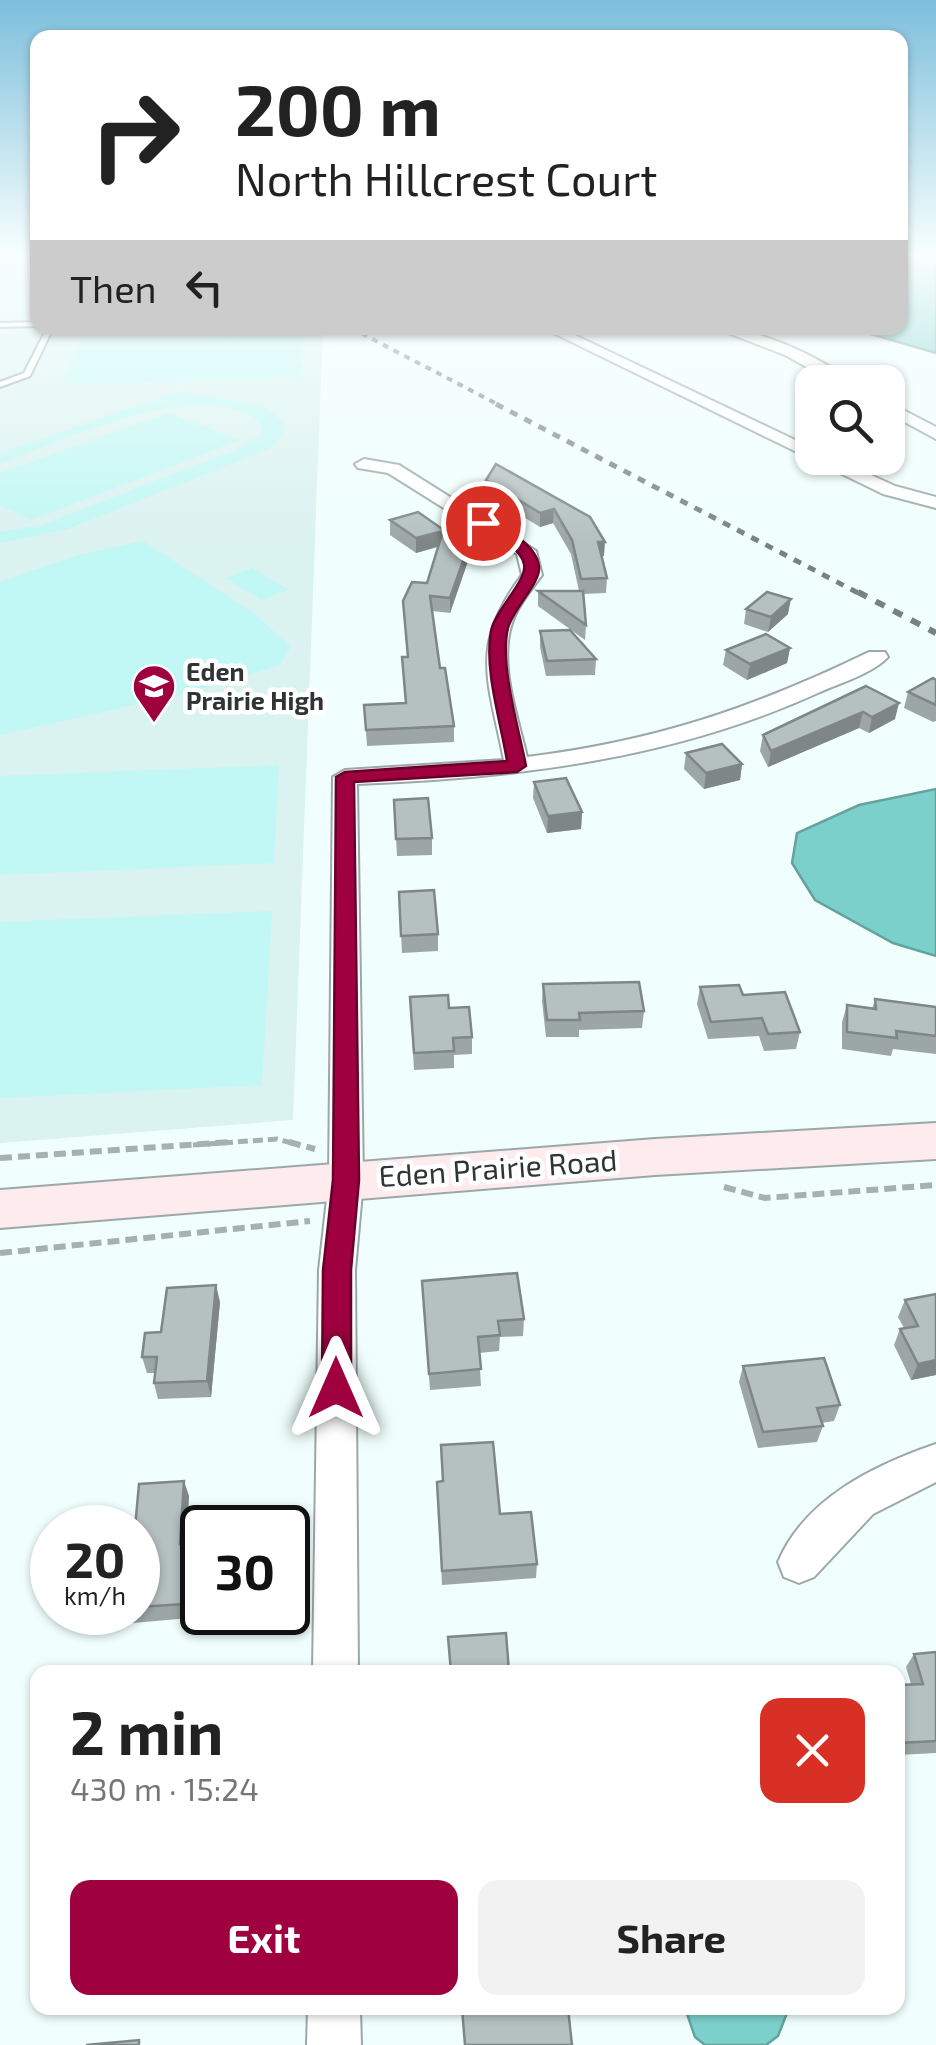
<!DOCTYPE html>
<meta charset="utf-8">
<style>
body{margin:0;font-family:"Exo 2",sans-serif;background:#f2f2f2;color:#222;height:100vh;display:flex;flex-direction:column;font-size:38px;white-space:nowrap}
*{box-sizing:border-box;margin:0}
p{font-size:32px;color:#767676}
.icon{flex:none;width:55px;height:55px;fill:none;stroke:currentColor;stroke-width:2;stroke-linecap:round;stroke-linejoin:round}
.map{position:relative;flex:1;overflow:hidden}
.panel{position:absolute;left:30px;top:1665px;width:875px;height:350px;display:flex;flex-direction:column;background:#fff;border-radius:20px;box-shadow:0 2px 8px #0004}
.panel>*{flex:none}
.banner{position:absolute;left:30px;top:30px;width:878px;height:305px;border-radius:20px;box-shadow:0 2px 8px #0004;background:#fff;color:#222;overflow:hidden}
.tools{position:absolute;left:795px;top:365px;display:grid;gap:20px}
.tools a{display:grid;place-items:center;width:110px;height:110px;border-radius:20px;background:#fff;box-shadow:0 2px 8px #0004;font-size:50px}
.speed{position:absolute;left:30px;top:1505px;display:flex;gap:20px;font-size:50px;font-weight:700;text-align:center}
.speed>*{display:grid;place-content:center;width:130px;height:130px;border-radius:50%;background:#fff;box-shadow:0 2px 8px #0004;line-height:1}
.speed small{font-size:25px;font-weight:400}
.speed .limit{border:5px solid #111;border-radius:15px;background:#fff;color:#111}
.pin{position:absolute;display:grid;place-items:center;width:85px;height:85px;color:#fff;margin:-42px;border:5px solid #fff;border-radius:50%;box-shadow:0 2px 10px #0007}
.me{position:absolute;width:110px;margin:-55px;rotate:0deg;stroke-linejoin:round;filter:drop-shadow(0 0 8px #0008)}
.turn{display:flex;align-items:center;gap:35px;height:210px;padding:0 40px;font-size:45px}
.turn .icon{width:130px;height:130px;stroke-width:2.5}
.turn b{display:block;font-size:70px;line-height:85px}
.then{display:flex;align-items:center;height:95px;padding:0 40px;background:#0003;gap:20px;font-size:38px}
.round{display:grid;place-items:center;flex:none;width:105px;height:105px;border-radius:20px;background:#f2f2f2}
.overview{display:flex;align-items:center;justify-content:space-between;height:170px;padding:0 40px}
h1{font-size:60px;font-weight:700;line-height:75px}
.action{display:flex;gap:20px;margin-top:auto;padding:20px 40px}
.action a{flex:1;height:115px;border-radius:20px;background:#9f0040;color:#fff;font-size:40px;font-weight:700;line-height:115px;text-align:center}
.action a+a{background:#f2f2f2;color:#222}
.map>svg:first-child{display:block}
.built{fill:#daf2f0}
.green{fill:#c1f7f4}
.water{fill:#7cd0cb;stroke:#65a29e;stroke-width:2.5}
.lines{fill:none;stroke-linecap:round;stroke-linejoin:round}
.service-casing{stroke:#9ba8a7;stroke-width:4}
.minor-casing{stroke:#9ba8a7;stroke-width:4}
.secondary-casing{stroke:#9ba8a7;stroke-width:4}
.path-far1{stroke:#a5b0af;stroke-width:5;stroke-dasharray:10 5;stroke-linecap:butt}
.path{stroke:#a5b0af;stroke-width:6;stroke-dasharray:12 6;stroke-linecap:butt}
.service{fill:#fff;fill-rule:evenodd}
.minor{fill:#fff;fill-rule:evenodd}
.secondary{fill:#fdebed;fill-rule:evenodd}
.rail-far2{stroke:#788180;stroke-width:4;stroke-dasharray:6 6;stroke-linecap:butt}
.rail-far1{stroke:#788180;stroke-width:5;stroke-dasharray:8 8;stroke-linecap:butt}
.rail{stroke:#788180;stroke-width:6;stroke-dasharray:10 10;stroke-linecap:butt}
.wall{fill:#9ba6a5}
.shaded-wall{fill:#7e8786}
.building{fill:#b4c1c0;stroke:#7e8786;stroke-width:2.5}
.route{fill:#9f0040;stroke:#67002a;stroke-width:2.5}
.labels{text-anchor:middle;stroke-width:9;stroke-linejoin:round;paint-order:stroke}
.far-poi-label{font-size:25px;font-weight:bold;fill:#2f3534;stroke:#fff;text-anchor:start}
.street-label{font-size:30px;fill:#2f3534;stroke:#fff}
</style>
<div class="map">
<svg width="936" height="2045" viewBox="0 0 936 2045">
<rect width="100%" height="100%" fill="#f0fffd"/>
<!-- built -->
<path class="built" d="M0 258H37L38 328H323L293 1120 0 1143Z"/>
<!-- green -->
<g class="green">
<path d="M303 335 302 378 63 384 80 340Z"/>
<path d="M179 391 265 406 285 424 283 436 269 449 68 529 0 543V532L42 525 238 449 260 435 262 425C208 370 61 442 0 464V453Z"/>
<path d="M168 413 240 440 31 520 0 506V473Z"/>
<path d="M143 541 249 610 291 646 280 665 188 693 0 735V582L79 555Z"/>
<path d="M253 568 288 590 261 600 226 578Z"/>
<path d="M279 765 274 863 0 875V776Z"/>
<path d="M272 911 262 1085 0 1098V922Z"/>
</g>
<!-- water -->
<g class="water">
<path d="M900 258H936V353L850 328H900Z"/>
<path d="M936 789V956L893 943 815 900 792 863 797 833 859 805Z"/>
<path d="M685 2008H789L778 2036 766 2045H705L695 2037Z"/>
</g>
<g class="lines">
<!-- service casing -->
<g class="service-casing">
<g id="service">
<path d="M38 322V326L0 327V323Z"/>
<path d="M47 328H53L30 376 0 387V382L24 373Z"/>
</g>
</g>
<!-- minor casing -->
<g class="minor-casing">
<g id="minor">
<path d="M543 328H560L812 448V458H834L895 486 936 497V508L883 494Z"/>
<path d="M715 328C753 326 822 357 851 382H833L785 355Z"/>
<path d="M888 402 936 427V439L888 413Z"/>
<path d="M364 459 399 465 536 551 542 575C531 590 518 605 512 623 498 664 518 717 527 757 656 741 753 708 869 652H885L888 657C873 673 841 683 820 692 674 759 517 778 357 784L363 1181 355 1270 358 1672H313L319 1270 329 1181 333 777 345 770 504 760C488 679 469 646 522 575L517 554 388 473 358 468 355 464Z"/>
<path d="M936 1444V1482L873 1514 814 1577 799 1583 784 1577 778 1562C805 1498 875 1465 936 1444Z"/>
<path d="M308 2008H360L361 2045H307Z"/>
</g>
</g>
<!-- secondary casing -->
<g class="secondary-casing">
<path id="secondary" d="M936 1123V1159L655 1175 0 1228V1190L655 1139Z"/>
</g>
<!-- path-far1 -->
<path class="path-far1" d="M193 1145 277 1139 299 1145"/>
<!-- path -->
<g class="path">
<path d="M289 1142 315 1149"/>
<path d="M0 1158 230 1142"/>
<path d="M724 1187 765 1198 936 1185"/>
<path d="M0 1253 310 1221"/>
</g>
<!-- service -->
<use href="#service" class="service"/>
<!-- minor -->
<use href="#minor" class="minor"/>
<!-- secondary -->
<use href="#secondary" class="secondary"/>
<!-- rail-far2 -->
<path class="rail-far2" d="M351 328 501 406"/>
<!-- rail-far1 -->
<path class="rail-far1" d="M496 404 862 595"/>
<!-- rail -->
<path class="rail" d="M858 592 936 633"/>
</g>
<!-- wall -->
<g class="wall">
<path d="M486 480 590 517 604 556H602L607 578 606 593 583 594 586 625 585 640 538 606V591H579L571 554 553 523 540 527 486 494Z"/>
<path d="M390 520 468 561 450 613 432 611 440 668 454 726V742L367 746 364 705 405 703 402 657H407L403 601 427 583 438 547 416 553 390 535Z"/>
<path d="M746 609 788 614 768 632 744 624Z"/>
<path d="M540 631 596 659 595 675 546 676 540 647Z"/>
<path d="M790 648 787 663 747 680 723 665 726 650Z"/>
<path d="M936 680V721L933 722 904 708 908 692Z"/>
<path d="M866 686 895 719 869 733 859 728 768 767 760 751 763 735Z"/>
<path d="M686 753 742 764 740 780 704 789 684 769Z"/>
<path d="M534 782 582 812 581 829 547 833 533 798Z"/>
<path d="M394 800 432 838V855L397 856Z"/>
<path d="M399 892 438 934V951L402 953Z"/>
<path d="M543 984 644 1011 642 1028 579 1030V1037H546L542 1001Z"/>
<path d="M700 987 800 1032 796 1049 764 1051 759 1036 708 1039 697 1004Z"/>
<path d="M410 997 449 1008 472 1037V1054L454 1055V1068L414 1070Z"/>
<path d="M875 999 936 1007V1054L893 1049 891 1056 842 1049V1022L847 1005 872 1009Z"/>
<path d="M936 1294V1375L911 1380 894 1345 900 1329 904 1328 898 1317 905 1300Z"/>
<path d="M423 1297 524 1319 523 1336 500 1337 499 1351 479 1353 481 1386 430 1390Z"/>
<path d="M220 1302 211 1397 158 1399 154 1383 155 1373H147L142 1357Z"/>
<path d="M743 1366 840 1405 834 1421 821 1423 823 1426 817 1442 758 1448 739 1382Z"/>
<path d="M437 1482 500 1514 537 1564 536 1578 442 1585Z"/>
<path d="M189 1496 186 1543 194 1558 190 1618 133 1623 129 1612H138V1528Z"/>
<path d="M936 1652V1753L898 1755V1685L911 1684 906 1667 914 1654Z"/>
</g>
<!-- shaded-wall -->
<g class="shaded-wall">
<path d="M554 509 553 523 540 527V513Z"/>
<path d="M443 531V545L416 553V538Z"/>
<path d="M598 542H605L604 556 597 557Z"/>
<path d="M468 547V561L450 613V598Z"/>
<path d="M791 599 788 614 768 632 771 617Z"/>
<path d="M790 648 787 663 747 680 750 664Z"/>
<path d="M899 703 895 719 869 733 872 717Z"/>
<path d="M863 712 859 728 768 767 771 751Z"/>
<path d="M742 764 740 780 704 789 706 773Z"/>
<path d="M582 812 581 829 547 833 548 816Z"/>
<path d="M216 1285 220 1302 211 1397 207 1381Z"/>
<path d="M936 1360V1375L911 1380 918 1364Z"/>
<path d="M184 1481 189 1496 185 1559 180 1544Z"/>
<path d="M189 1543 194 1558 190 1618 184 1604Z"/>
</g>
<!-- building -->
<g class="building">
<path d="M496 464 590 517 605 542H598L607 578 581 579 572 540 554 509 540 513 486 480Z"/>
<path d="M418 512 468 547 450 598 430 596 440 668H445L454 726 366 730 364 705 406 703 402 657H408L403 601 412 582 427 583 443 531 416 538 390 520Z"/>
<path d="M538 591H583L586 625Z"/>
<path d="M767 592 791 599 771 617 746 609Z"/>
<path d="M570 630 596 659 547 661 540 631Z"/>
<path d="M766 634 790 648 750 664 726 650Z"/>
<path d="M933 678 936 680V705L908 692Z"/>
<path d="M866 686 899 703 872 717 863 712 771 751 763 735Z"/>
<path d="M722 744 742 764 706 773 686 753Z"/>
<path d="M566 778 582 812 548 816 534 782Z"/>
<path d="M428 798 432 838 396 839 394 800Z"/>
<path d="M434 890 438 934 401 936 399 892Z"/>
<path d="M639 982 644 1011 579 1013 580 1020H547L543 984Z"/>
<path d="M739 985 743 995 785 992 800 1032 768 1034 762 1018 711 1022 700 987Z"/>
<path d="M448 995 449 1008 469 1007 472 1037 453 1038 454 1051 414 1053 410 997Z"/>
<path d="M875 999 936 1007V1036L896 1031 897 1038 847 1032V1005L876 1009Z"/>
<path d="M517 1273 524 1319 498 1321 500 1335 478 1337 481 1369 429 1374 422 1281Z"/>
<path d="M216 1285 207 1381 154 1383 157 1357H142L145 1333 161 1332 167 1288Z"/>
<path d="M936 1294V1360L918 1364 900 1329 918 1326 905 1300Z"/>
<path d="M824 1358 840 1405 817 1408 823 1426 763 1432 743 1366Z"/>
<path d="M493 1442 500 1514 531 1512 537 1564 442 1571 437 1482 443 1481 441 1445Z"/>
<path d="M184 1481 180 1544 189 1543 184 1604 138 1607V1528H135L139 1484Z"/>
<path d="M506 1633 509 1672H451L448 1637Z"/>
<path d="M936 1652V1741L898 1743V1685L923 1684 914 1654Z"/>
<path d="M462 2008H568L572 2045H465Z"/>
<path d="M139 2040V2045H86Z"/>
</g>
<!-- sky -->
<linearGradient id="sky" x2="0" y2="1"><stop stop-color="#7dbfdc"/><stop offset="0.47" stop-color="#f8fffe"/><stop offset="1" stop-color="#f8fffe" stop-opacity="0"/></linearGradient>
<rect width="936" height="544" fill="url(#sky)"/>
<!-- route -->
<path class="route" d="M483 519C503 526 537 544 539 567 541 582 513 609 508 628 499 664 519 729 526 766L517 772 354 782 359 1180 351 1270V1388L347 1397 336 1401 326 1397 322 1388 323 1270 333 1180 336 777 345 772 507 761C501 722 484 671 491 631 495 610 528 580 524 564 521 547 492 535 478 526L476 523Z"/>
<!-- icons -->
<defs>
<g id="school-pin" transform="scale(2.25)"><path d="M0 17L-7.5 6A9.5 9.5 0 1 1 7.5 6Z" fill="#9f0040" stroke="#fff"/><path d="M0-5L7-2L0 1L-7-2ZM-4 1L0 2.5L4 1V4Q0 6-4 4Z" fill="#fff"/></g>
</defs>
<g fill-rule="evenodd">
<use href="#school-pin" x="154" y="686"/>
</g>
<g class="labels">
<!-- far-poi labels -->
<g class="far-poi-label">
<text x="186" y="681">Eden<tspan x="186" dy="29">Prairie High</tspan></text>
</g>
<!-- street labels -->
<g class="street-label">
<text transform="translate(498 1169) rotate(-4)" y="10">Eden Prairie Road</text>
</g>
</g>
</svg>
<div class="tools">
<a><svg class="icon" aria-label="search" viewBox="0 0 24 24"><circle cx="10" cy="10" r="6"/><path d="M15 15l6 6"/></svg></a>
</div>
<div class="speed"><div>20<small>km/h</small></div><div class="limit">30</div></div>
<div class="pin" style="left:483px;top:523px;background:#d93025"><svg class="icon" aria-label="arrive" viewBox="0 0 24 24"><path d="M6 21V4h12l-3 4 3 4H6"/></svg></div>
<svg class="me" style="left:336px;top:1388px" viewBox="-20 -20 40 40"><path d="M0-17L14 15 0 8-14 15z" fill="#9f0040" stroke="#fff" stroke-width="4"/></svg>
<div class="banner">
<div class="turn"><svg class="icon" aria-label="right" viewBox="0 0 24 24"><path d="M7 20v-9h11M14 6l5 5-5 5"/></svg><div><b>200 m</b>North Hillcrest Court</div></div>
<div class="then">Then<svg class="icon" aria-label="left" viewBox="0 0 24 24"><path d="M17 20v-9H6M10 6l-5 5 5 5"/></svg></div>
</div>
<section class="panel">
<div class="overview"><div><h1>2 min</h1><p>430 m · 15:24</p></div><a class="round" style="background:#d93025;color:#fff"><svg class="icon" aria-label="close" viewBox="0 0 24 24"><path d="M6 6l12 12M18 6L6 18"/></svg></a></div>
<div class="action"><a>Exit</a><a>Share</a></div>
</section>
</div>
